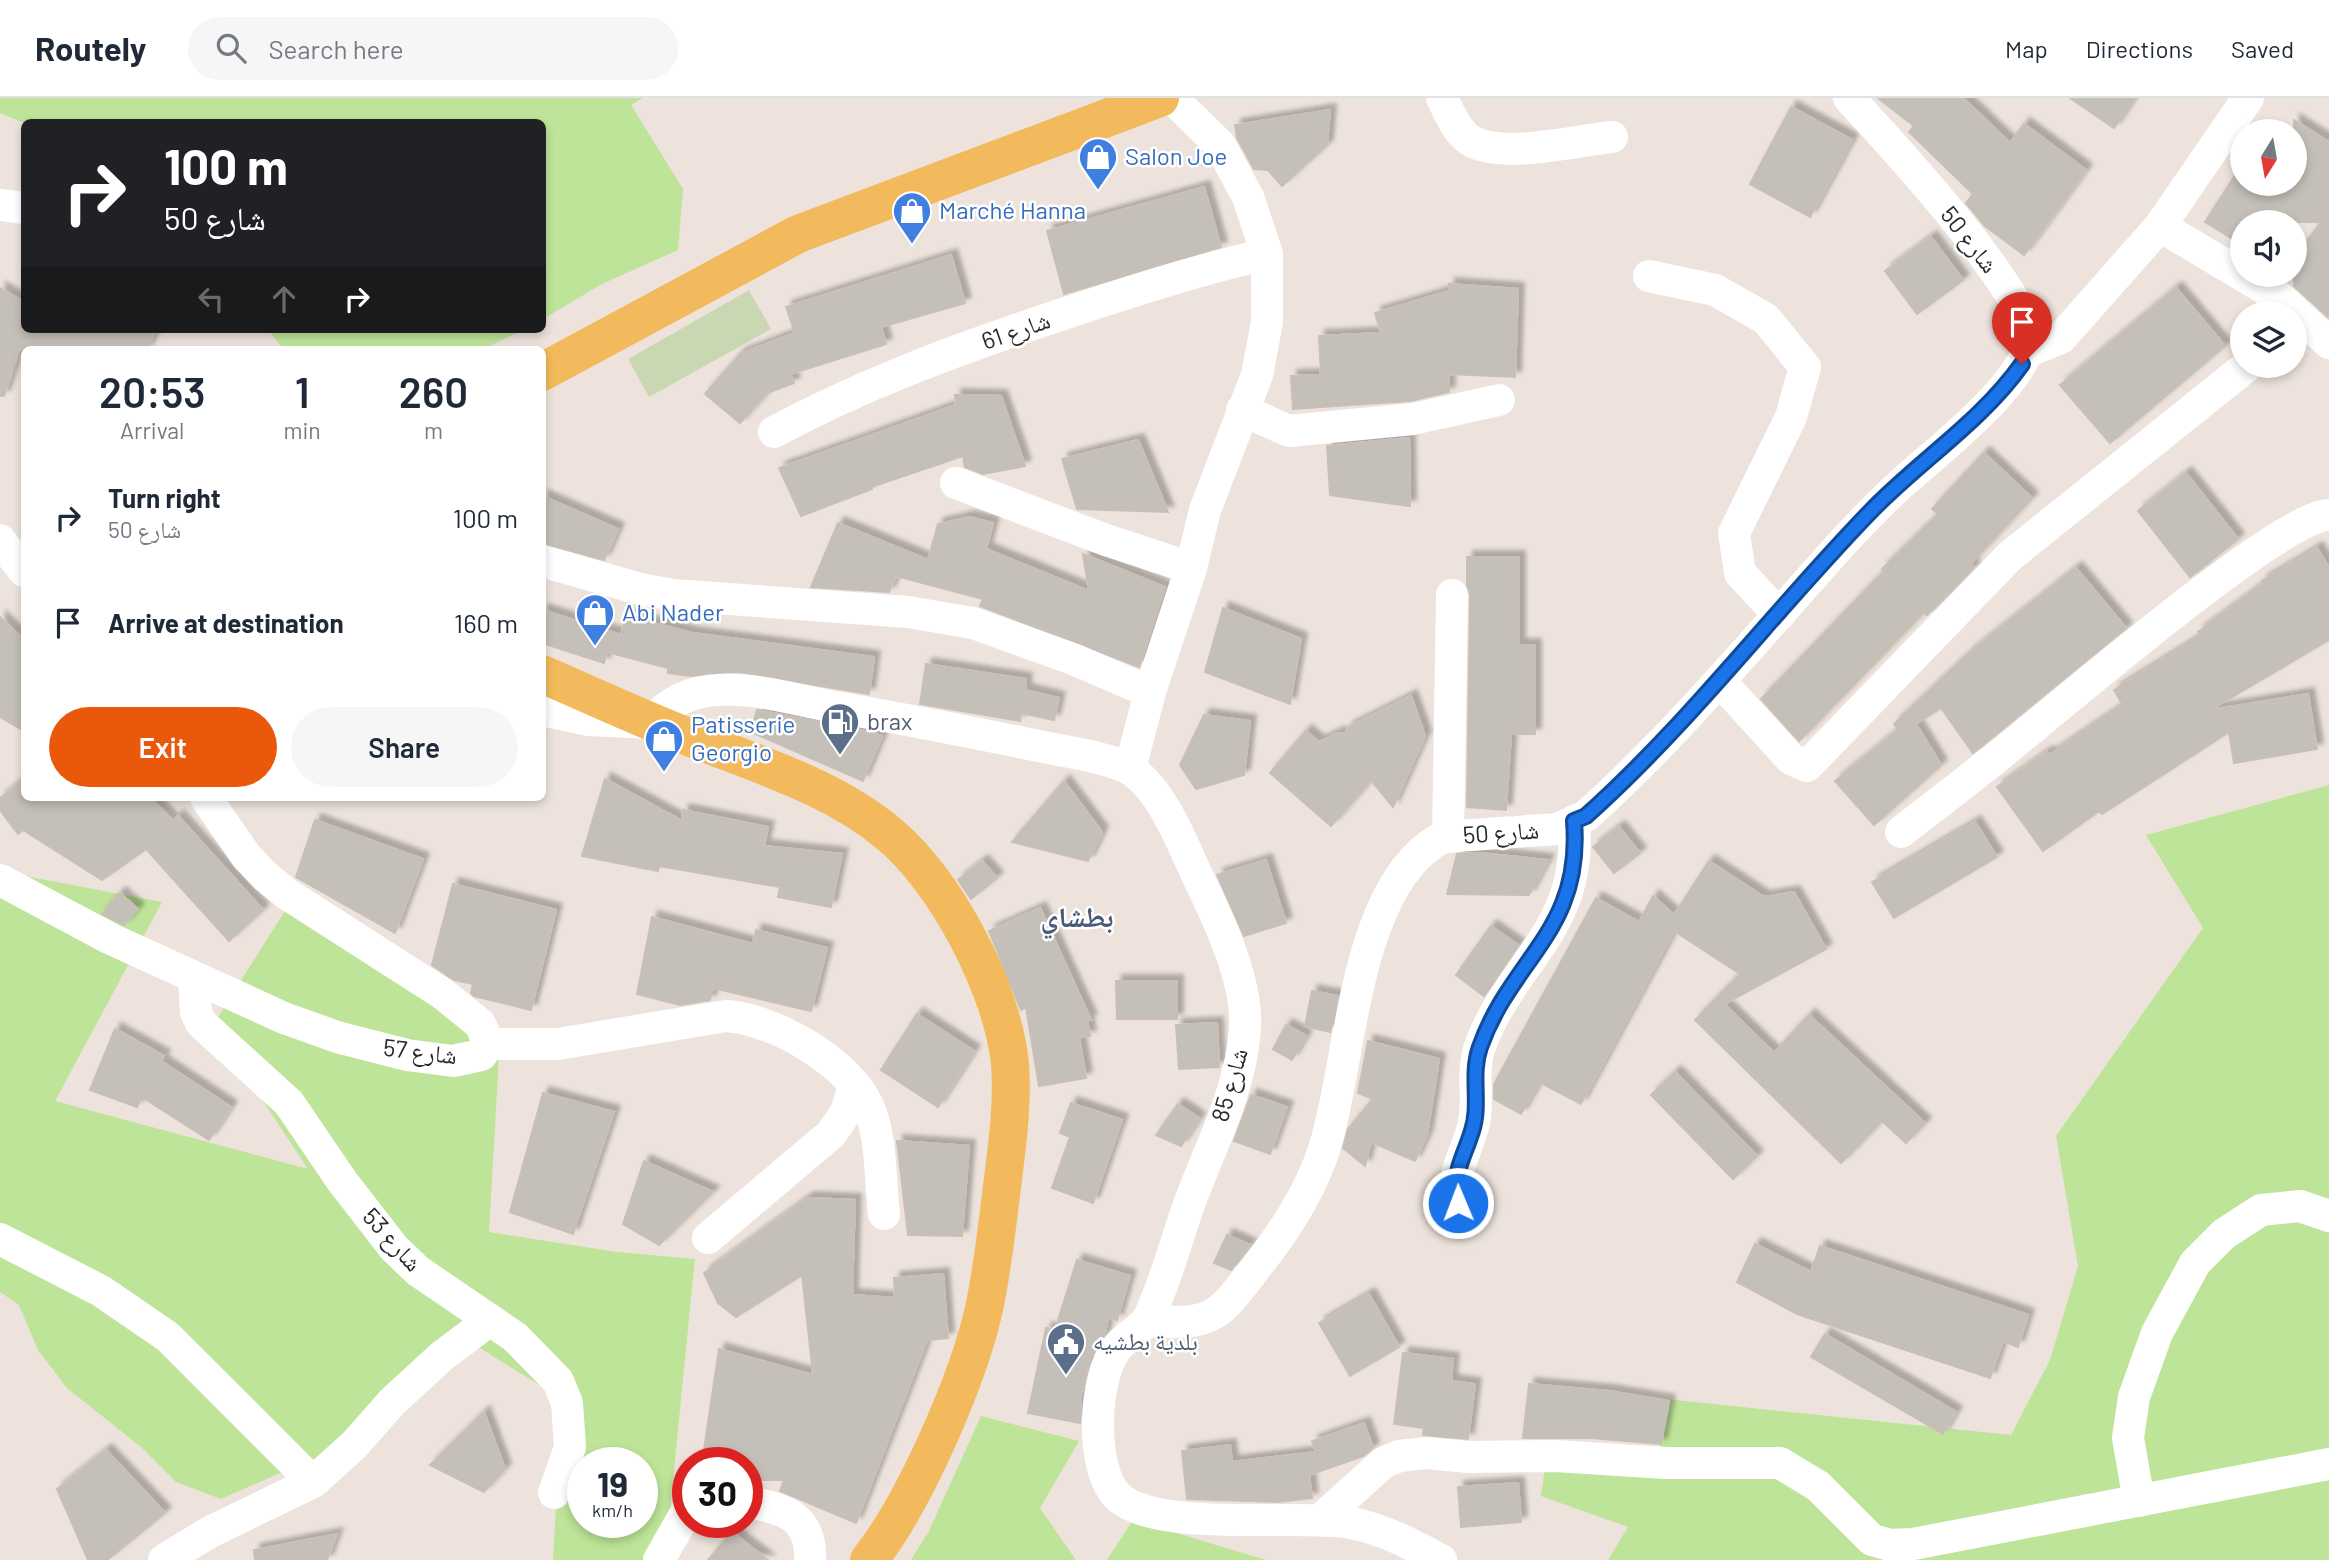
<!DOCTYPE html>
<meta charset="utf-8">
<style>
body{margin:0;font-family:Barlow,"Noto Naskh Arabic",sans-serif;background:#f6f6f7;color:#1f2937;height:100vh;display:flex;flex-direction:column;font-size:26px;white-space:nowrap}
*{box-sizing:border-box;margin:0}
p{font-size:23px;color:#747a83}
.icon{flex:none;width:38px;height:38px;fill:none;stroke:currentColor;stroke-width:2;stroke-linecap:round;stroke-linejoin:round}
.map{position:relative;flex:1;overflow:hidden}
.sheet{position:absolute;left:21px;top:248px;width:525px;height:455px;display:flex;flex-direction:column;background:#fff;border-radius:10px;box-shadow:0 4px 10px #0003}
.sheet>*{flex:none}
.guide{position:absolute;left:21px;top:21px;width:525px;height:214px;border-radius:10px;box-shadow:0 4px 10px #0003;background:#202124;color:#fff;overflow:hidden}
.needle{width:46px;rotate:191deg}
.tools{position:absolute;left:2230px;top:21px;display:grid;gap:14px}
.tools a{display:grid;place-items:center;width:77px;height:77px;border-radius:50%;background:#fff;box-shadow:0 4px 10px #0003;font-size:35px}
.speed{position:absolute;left:567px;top:1349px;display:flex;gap:14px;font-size:35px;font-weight:700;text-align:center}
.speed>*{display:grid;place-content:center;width:91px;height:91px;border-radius:50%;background:#fff;box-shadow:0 4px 10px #0003;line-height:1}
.speed small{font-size:18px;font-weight:400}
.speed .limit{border:10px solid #d22;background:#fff;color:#111}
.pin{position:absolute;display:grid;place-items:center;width:60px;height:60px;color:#fff;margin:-72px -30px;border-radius:50% 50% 50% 0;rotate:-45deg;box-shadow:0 0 7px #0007}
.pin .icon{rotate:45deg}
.me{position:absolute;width:77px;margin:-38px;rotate:359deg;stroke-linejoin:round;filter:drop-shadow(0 0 5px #0008)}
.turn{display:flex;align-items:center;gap:24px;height:147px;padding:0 28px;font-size:32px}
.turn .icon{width:91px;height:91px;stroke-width:2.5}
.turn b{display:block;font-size:49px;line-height:60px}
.lanes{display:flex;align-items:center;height:66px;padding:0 28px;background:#0003;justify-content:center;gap:35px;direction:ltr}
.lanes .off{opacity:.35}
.eta{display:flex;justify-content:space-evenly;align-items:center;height:119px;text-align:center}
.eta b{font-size:42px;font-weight:600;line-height:49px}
.action{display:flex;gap:14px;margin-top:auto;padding:14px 28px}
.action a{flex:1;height:80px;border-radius:42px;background:#ea580c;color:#fff;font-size:28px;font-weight:600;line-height:80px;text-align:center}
.action a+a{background:#f6f6f7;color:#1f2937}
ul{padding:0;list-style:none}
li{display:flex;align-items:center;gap:21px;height:105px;padding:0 28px}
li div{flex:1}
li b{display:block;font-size:26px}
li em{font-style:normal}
header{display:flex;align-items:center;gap:42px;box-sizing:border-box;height:98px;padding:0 35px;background:#fff;border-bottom:2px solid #e0e1e3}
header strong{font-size:33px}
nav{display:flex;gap:38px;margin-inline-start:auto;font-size:24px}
.search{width:490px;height:63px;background:#f6f6f7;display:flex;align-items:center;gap:18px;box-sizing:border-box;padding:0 24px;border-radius:38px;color:#747a83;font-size:26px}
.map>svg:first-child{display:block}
.green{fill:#bde498;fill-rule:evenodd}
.cemetery{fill:#cad7b3}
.building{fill:#c4bfb8;stroke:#c8bfb6;stroke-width:2;filter:url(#shadow)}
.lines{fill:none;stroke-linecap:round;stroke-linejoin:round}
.minor{stroke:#fff;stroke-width:32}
.major{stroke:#f2ba5c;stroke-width:38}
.route-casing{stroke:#114b97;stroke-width:18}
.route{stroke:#1a73e8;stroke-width:12}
.labels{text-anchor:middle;stroke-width:5;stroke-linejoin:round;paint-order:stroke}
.shop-label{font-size:24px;fill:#366cbe;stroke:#fff;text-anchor:start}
.street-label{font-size:24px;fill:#2a2a2a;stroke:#fff}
.service-label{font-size:24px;fill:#4e5e75;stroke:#fff;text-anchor:start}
.quarter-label{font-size:28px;font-weight:bold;fill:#4a5a7c;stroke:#fff}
</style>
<header>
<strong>Routely</strong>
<div class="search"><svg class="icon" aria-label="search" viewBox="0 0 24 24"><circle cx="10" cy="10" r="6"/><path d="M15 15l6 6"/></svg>Search here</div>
<nav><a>Map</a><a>Directions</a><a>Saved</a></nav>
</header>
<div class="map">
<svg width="2329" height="1462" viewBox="0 0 2329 1462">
<defs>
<filter id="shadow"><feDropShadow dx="6" dy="-6" stdDeviation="2" flood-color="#0004"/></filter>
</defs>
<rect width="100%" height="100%" fill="#ede3dc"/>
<!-- green -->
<g class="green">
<path d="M0 0H643L631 7 683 91 678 152 602 186 543 221 542 24 24 25 0 15Z"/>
<path d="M268 231H525L481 252H284Z"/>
<path d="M2329 687V1462H1608L1628 1429 1541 1398 1546 1362 1658 1370 1666 1301 2011 1337 2050 1262 2078 1168 2056 1038 2203 830 2146 737Z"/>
<path d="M9 775 162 804 55 1003 308 1071 213 927 288 808 500 940 489 1134 617 1154 695 1161 665 1462H553L562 1301 475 1247 345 1352 305 1364 221 1401 176 1384 141 1349 67 1290 38 1252 19 1207 0 1194V791ZM583 1365H642V1424H583Z"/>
<path d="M981 1318 1079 1343 1040 1410 1076 1462H911L929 1433Z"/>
<path d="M1133 1422 1266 1462H1107Z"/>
</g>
<!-- cemetery -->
<path class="cemetery" d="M749 192 771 231 649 299 628 261Z"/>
<!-- building -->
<g class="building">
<path d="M1878 0H1963L2010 45 2024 26 2086 72 2024 157 1985 128 1966 105 1973 96 1909 34 1914 28Z"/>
<path d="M2070 0H2134L2114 30Z"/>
<path d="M1791 9 1852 42 1810 119 1750 86Z"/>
<path d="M1330 12 1327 47 1282 88 1268 72 1254 71 1237 40 1235 27Z"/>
<path d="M2294 22 2329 44V220L2294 188V160L2321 124H2242V147L2205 124 2234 79 2242 86H2294Z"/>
<path d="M1204 89 1221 149 1064 196 1047 133Z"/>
<path d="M1931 139 1963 182 1917 216 1885 173Z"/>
<path d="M951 157 965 205 881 229 886 246 790 276 794 285 767 295 740 325 705 296 740 256 795 235 786 209Z"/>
<path d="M1449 186 1518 191 1515 279 1449 276V294L1410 303 1293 311 1291 278 1321 277 1319 238 1381 235 1375 215 1449 193Z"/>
<path d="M0 190 24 204V231H156L147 252H19L4 298H0Z"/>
<path d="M2176 190 2225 248 2110 345 2060 287Z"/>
<path d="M955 297 1001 298 1025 368 983 376 965 369 963 358 871 389 872 391 801 418 779 370 956 307Z"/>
<path d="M1409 340 1410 408 1330 397 1327 348Z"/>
<path d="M1138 342 1168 414 1077 411 1062 361Z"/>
<path d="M1984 355 2032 400 1970 466 1974 469 1927 517 1924 514 1799 643 1761 601 1884 473 1882 471 1938 416 1932 411Z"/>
<path d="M2186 375 2238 441 2190 479 2138 413Z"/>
<path d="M542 398 618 431 604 462 542 445Z"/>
<path d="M969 419 993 425 986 451 1089 493 1083 456 1165 489 1139 569 980 508 983 501 896 478 889 494 811 489 838 425 928 462 938 426Z"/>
<path d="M2317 450 2329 470V542L2210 612 2308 596 2317 651 2234 665 2229 634 2102 716 2099 713 2043 753 1997 689 2047 654 2049 657 2123 607 2114 592 2201 538 2198 534 2263 486 2262 483Z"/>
<path d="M1467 459H1519V547H1535V636H1511L1506 712 1467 709 1470 497 1467 487Z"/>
<path d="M2076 470 2126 530 1973 655 1941 610 1916 626 1941 667 1874 727 1835 683 1898 632 1894 626 1970 554Z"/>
<path d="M1223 510 1301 541 1290 606 1205 574Z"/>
<path d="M542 512 621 537 626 518 692 535 874 559 869 596 739 574 691 578 668 575V570L607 554 604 565 542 545Z"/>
<path d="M0 519 24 542V633L0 619Z"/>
<path d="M926 566 1026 581 1025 592 1059 600 1054 622 1021 615 1020 623 920 606Z"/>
<path d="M1411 598 1425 638 1393 709 1371 682 1331 728 1270 675 1306 633 1319 644 1338 635 1346 636 1347 630Z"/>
<path d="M757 612 864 633 882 638 863 683 751 634Z"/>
<path d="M1204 617 1250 623 1244 677 1196 691 1180 667Z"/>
<path d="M24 681V700H150L173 723 178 718 263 812 229 843 146 751 102 782 23 732 18 736 0 712V700Z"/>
<path d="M605 681 682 723 683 712 768 729 764 748 842 756 831 809 778 799 780 789 659 768 658 773 582 758Z"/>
<path d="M1064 683 1102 734 1088 763 1012 744Z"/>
<path d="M315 722 423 761 395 835 296 779Z"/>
<path d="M1975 724 1997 759 1894 820 1872 784Z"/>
<path d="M1619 729 1640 755 1614 775 1593 749Z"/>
<path d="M1479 755 1548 762 1529 797 1447 796 1457 756Z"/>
<path d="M1266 762 1286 825 1244 838 1217 777Z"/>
<path d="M982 763 997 780 971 801 958 782Z"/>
<path d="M1709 763 1764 799 1794 794 1826 851 1724 906 1774 955 1809 917 1925 1025 1906 1045 1882 1023 1841 1065 1695 922 1740 876 1674 833 1581 1006 1539 984 1521 1016 1494 1001V986L1596 800 1639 824 1653 798 1674 817Z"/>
<path d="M453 786 556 812 531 912 474 898 471 895 473 886 454 882 432 867Z"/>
<path d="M120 795 138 811 124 827 102 816Z"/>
<path d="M1040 810 1091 922H1087L1090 938 1079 939 1086 980 1039 988 1026 909 1021 912 989 833Z"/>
<path d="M652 819 753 846 756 832 827 850 811 913 713 890 710 902 680 907 637 896Z"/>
<path d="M1491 828 1518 847 1484 898 1456 877Z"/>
<path d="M1116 883H1177V921H1117Z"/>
<path d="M1312 893 1338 898 1330 934 1305 928Z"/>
<path d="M917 916 974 953 938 1009 881 972Z"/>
<path d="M1217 925 1219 969 1179 971 1176 927Z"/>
<path d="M1286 927 1306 938 1292 962 1273 951Z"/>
<path d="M115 931 164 958 161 963 231 1009 209 1042 142 999 137 1009 90 992Z"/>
<path d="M1368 943 1439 961 1427 1037 1415 1063 1371 1044 1365 1068 1343 1050 1348 1031 1373 1001 1358 995Z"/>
<path d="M1675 974 1757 1058 1733 1081 1651 997Z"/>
<path d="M543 995 614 1014 573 1136 510 1114Z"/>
<path d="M1251 997 1287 1009 1270 1056 1234 1043Z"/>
<path d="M1071 1005 1122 1022 1093 1105 1052 1090 1070 1039 1060 1035Z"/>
<path d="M1178 1006 1199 1020 1181 1048 1156 1037Z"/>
<path d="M897 1043 969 1048 962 1138 908 1137Z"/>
<path d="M644 1063 713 1094 659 1147 623 1126Z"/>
<path d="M808 1100 855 1102 852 1197 895 1200 894 1180 943 1176 948 1240 927 1242 856 1425 780 1393 784 1382H747V1365H702L719 1251 813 1277 802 1177 736 1219 718 1205 704 1175Z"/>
<path d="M1227 1137 1250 1147 1231 1172 1214 1165Z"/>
<path d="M1755 1146 1811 1174 1820 1148 2028 1217 2018 1249 2003 1243 1990 1280 1797 1216 1737 1184Z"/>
<path d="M1077 1162 1130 1178 1117 1222 1108 1220 1105 1235 1091 1259 1081 1298 1080 1325 1028 1315 1046 1230 1055 1232Z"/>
<path d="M1369 1196 1399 1249 1350 1278 1319 1225Z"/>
<path d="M1825 1236 1956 1314 1943 1336 1811 1259Z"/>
<path d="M1403 1255 1453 1261 1451 1283 1475 1286 1468 1341 1423 1337 1424 1330 1394 1326Z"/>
<path d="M1529 1286 1609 1293 1669 1303 1661 1346 1591 1340H1523Z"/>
<path d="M484 1314 505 1371 484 1394 430 1367Z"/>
<path d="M1364 1325 1373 1350 1363 1358 1309 1377 1312 1400 1277 1404 1187 1401 1182 1353 1230 1347 1232 1364 1316 1354 1312 1343Z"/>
<path d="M106 1352 165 1415 107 1462H88L57 1391Z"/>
<path d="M1518 1385 1521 1424 1461 1429 1458 1389Z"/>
<path d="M732 1434 768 1462H708Z"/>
<path d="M337 1436 327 1462H255L254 1452Z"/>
</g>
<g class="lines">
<!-- minor -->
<g class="minor">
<path d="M1442 0C1449 14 1458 37 1473 44 1505 60 1575 43 1612 39"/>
<path d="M0 107 24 110"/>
<path d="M2160 128 2248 0"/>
<path d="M1649 178 1715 192 1766 221 1805 269 1791 319 1734 435 1740 475 1779 517"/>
<path d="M2029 253 2061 240 2160 128 2279 199 2329 245"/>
<path d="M1242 312 1289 333 1413 321 1499 302"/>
<path d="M774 334C863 286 956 252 1051 220 1123 196 1193 173 1267 156"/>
<path d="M956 385 1106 442 1191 470"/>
<path d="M0 442 24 473"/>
<path d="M542 463 640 491 673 497 908 514 973 525 1073 561 1150 594"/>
<path d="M1720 583 1791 661 1807 668 2010 458 2247 268"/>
<path d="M542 612 589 622 651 625C695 568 776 599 835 609 905 621 975 635 1044 649 1067 654 1112 660 1131 672 1161 691 1182 744 1196 775 1217 818 1248 882 1245 930 1242 988 1211 1048 1191 1101 1177 1139 1167 1180 1150 1217 1144 1231 1125 1238 1116 1251 1094 1281 1091 1362 1113 1393 1143 1437 1298 1415 1351 1425 1383 1431 1413 1447 1441 1462"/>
<path d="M1130 671 1150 594 1191 470 1205 412 1257 277 1267 224V156L1248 99 1220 47 1172 0"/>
<path d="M1901 734C1933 709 1966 684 1998 658 2049 618 2282 416 2329 417"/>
<path d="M1448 739 1452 497"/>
<path d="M0 782 111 841 284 920 337 939 407 957 453 963 481 957 489 946 480 926 443 896 287 796 265 778 246 758 206 700"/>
<path d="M194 880 196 914 201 925 289 1005 342 1083 394 1150 418 1173 515 1239 558 1283 567 1305 570 1349 554 1395"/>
<path d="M489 946H558L726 918C775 921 855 967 871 1015 882 1047 880 1084 884 1116"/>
<path d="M1466 1123C1446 1079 1460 1073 1472 1032 1481 1005 1470 976 1480 948 1513 860 1583 831 1574 723"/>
<path d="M708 1140 831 1036 846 1014 854 987"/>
<path d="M0 1141 101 1193 168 1239 313 1384"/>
<path d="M1148 1223C1215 1227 1217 1220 1257 1168 1284 1134 1312 1091 1325 1048 1352 962 1353 786 1443 739L1557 731 1586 718C1656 655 1718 585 1780 515 1820 470 1859 424 1903 384 1933 357 2034 279 2029 239 2023 188 1888 42 1849 0"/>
<path d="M2139 1403 2128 1340 2134 1299 2157 1235 2195 1165 2224 1136 2261 1112 2300 1108 2329 1118"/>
<path d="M747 1404C784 1410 812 1419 810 1462"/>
<path d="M1321 1421 1383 1365 1399 1358 1427 1355 1468 1359 1556 1358 1665 1365H1780L1818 1388 1872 1442 1890 1447 1913 1446 2329 1366"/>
<path d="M164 1462 210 1434 313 1384 354 1347 392 1304 442 1258 490 1222"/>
<path d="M659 1462 688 1411"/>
</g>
<!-- major -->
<g class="major">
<path d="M542 274 798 136 1160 0"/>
<path d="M542 576C595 599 646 623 699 643 765 669 834 690 889 736 946 783 1003 892 1010 966 1013 1008 1007 1048 1002 1089 997 1128 993 1167 985 1206 970 1278 915 1404 869 1462"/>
</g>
</g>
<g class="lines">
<!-- route casing -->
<g class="route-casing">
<path id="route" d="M1458 1105C1454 1068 1462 1065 1472 1033 1481 1006 1470 977 1480 949 1512 859 1583 833 1574 723L1586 718C1690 625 1773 514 1870 414 1919 363 1981 324 2022 266"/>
</g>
<!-- route -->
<use href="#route" class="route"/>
</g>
<!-- icons -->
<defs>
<g id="shop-pin" transform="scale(2.0125)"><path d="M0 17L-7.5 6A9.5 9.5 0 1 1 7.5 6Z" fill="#3f7fe0" stroke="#fff"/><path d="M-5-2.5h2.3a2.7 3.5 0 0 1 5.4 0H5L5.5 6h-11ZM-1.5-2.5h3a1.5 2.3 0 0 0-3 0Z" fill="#fff"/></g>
<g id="fuel-pin" transform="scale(2.0125)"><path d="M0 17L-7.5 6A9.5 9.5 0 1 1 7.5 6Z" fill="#5c6f8a" stroke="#fff"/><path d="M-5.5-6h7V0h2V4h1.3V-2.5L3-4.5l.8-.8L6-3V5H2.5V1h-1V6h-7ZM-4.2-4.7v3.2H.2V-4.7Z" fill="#fff"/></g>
<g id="civic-pin" transform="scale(2.0125)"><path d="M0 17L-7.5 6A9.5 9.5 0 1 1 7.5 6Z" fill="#5c6f8a" stroke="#fff"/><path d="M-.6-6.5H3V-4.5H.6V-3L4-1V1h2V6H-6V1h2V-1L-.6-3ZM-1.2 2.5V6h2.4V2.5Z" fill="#fff"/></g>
</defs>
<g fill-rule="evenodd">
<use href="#shop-pin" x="1098" y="59"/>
<use href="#shop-pin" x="912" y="113"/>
<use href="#shop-pin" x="595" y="515"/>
<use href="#fuel-pin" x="840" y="624"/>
<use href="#shop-pin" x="664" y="641"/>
<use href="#civic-pin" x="1066" y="1244"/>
</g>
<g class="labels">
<!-- shop labels -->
<g class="shop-label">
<text x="1125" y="67">Salon Joe</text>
<text x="939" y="121">Marché Hanna</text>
<text x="622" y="523">Abi Nader</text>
<text x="691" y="635">Patisserie<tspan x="691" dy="28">Georgio</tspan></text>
</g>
<!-- street labels -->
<g class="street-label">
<text transform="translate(1969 142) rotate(52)" y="8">شارع 50</text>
<text transform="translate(1016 233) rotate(-19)" y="8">شارع 61</text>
<text transform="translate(1501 735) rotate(-4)" y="8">شارع 50</text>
<text transform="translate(420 954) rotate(7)" y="8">شارع 57</text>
<text transform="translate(1230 987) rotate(-74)" y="8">شارع 85</text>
<text transform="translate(392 1142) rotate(48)" y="8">شارع 53</text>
</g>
<!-- service labels -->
<g class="service-label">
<text x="867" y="632">brax</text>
<text x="1093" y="1252">بلدية بطشيه</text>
</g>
<!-- quarter labels -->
<g class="quarter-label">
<text x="1077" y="829">بطشاي</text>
</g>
</g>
</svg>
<div class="tools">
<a><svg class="needle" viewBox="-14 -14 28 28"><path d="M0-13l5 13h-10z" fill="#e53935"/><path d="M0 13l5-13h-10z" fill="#747a83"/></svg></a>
<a><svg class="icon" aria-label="sound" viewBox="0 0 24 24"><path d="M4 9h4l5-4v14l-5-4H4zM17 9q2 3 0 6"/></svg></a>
<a><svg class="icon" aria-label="layers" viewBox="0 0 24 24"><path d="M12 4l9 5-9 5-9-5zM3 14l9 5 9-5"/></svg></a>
</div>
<div class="speed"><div>19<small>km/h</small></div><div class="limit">30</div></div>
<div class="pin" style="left:2022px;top:266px;background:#d93025"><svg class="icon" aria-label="arrive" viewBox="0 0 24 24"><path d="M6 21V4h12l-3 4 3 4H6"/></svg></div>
<svg class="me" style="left:1458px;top:1105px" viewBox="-20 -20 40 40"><circle r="17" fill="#1a73e8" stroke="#fff" stroke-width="3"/><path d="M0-11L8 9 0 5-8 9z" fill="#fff"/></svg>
<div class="guide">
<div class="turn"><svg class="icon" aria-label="right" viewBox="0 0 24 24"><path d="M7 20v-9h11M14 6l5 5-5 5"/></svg><div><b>100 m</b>شارع 50</div></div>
<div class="lanes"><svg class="icon off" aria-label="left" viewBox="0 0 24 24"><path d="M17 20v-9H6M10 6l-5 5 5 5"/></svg><svg class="icon off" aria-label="ahead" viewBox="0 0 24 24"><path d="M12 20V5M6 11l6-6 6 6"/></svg><svg class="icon" aria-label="right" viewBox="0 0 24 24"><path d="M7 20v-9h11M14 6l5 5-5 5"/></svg></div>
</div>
<section class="sheet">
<div class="eta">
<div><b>20:53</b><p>Arrival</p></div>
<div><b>1</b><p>min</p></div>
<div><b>260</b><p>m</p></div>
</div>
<ul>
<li><svg class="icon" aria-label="right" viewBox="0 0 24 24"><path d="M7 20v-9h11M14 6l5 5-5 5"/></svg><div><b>Turn right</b><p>شارع 50</p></div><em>100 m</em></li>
<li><svg class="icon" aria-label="arrive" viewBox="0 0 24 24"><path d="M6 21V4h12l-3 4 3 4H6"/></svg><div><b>Arrive at destination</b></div><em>160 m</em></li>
</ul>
<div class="action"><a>Exit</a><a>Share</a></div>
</section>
</div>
